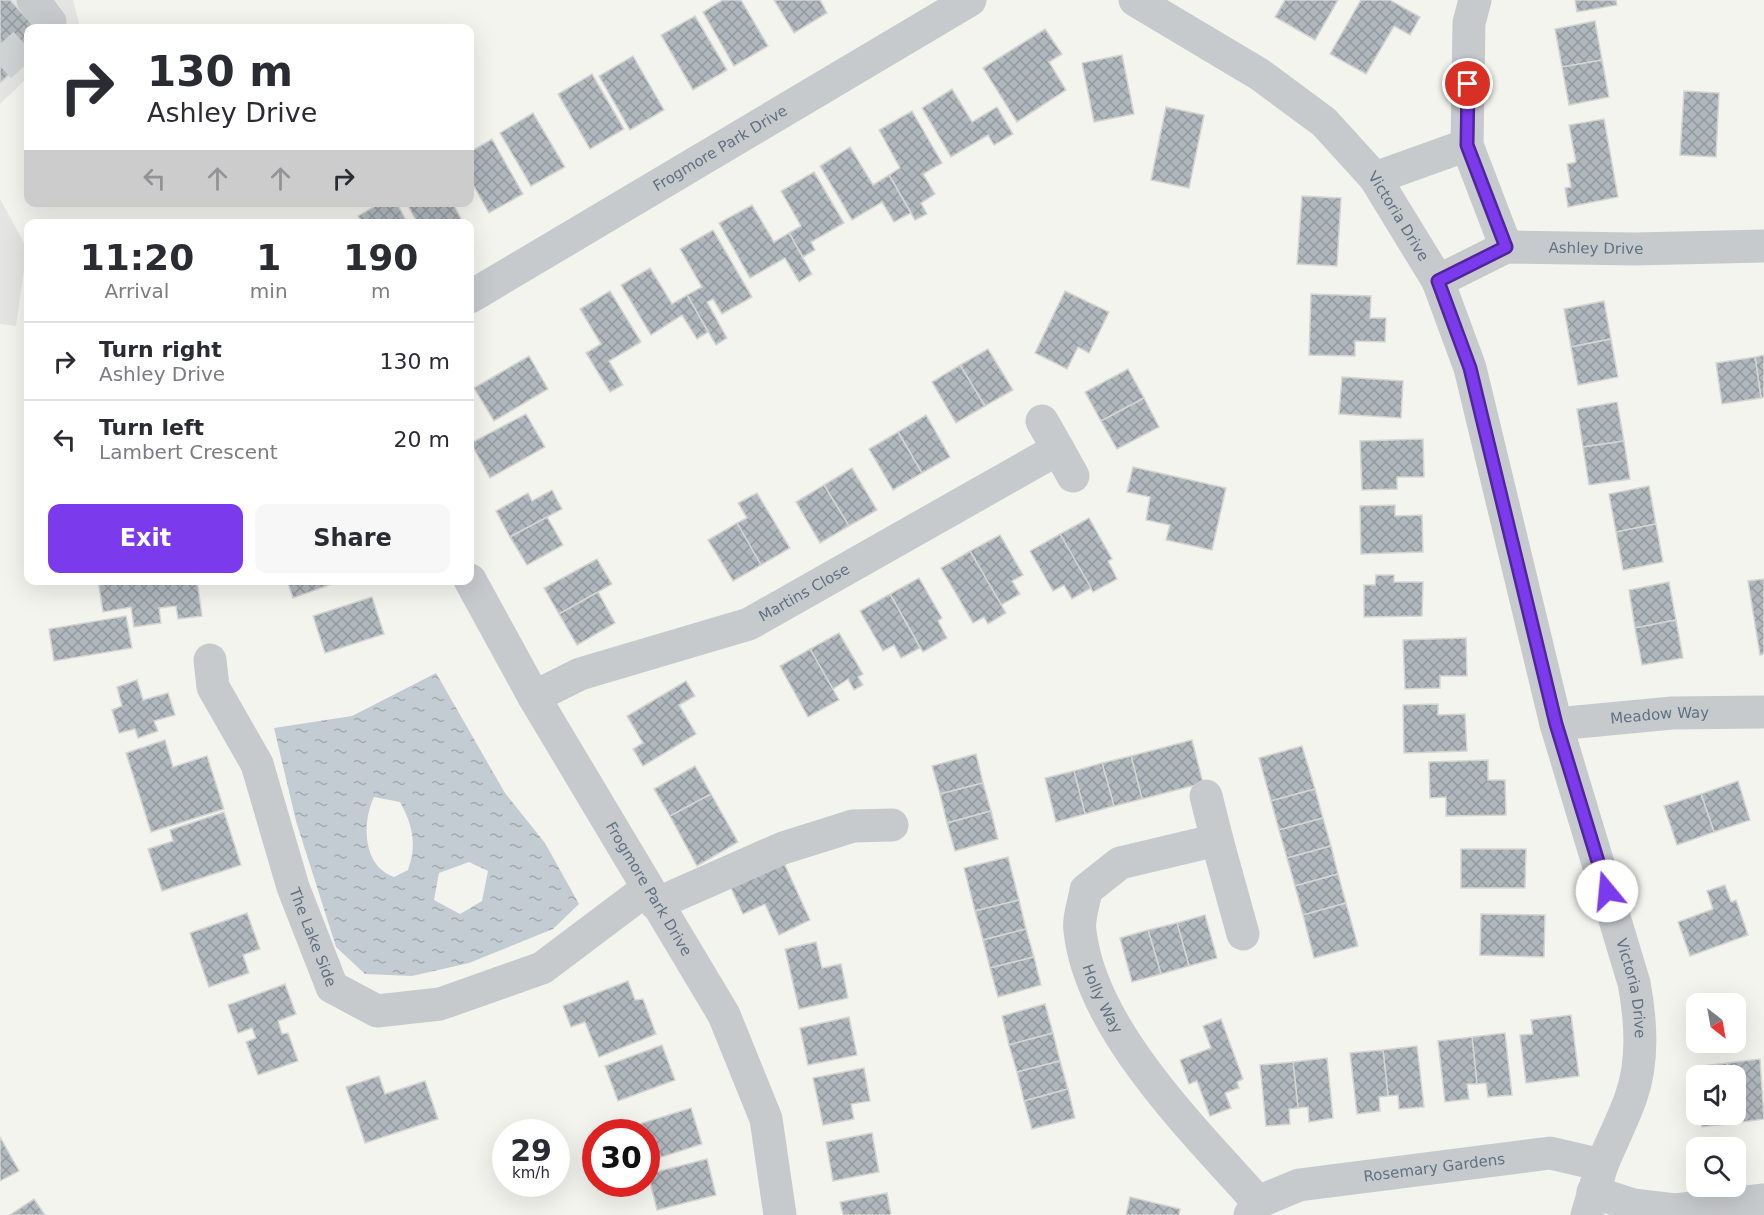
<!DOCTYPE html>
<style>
body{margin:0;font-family:"DejaVu Sans",sans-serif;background:#f7f7f7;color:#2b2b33;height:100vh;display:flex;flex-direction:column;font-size:22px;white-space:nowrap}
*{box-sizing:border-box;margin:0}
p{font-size:20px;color:#7c7c81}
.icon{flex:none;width:33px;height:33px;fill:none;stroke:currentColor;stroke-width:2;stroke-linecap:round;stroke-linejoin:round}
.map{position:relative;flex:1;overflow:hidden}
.panel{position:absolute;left:24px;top:219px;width:450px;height:366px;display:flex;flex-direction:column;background:#fff;border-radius:12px;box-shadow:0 6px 24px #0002}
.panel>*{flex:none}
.banner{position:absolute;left:24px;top:24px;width:450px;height:183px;border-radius:12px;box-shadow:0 6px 24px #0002;background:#fff;color:#2b2b33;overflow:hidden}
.needle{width:39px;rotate:149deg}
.tools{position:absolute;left:1686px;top:993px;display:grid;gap:12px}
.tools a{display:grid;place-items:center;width:60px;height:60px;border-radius:12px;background:#fff;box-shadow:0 6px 24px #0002;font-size:30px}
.speed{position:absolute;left:492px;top:1119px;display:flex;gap:12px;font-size:30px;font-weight:700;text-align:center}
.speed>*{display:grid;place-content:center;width:78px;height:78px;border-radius:50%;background:#fff;box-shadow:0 6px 24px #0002;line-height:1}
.speed small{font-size:15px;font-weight:400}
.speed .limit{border:9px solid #d22;background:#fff;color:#111}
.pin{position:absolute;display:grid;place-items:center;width:51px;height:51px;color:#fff;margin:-26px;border:3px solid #fff;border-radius:50%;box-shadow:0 2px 6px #0007}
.me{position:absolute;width:66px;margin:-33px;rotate:343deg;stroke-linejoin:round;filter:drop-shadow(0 0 4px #0008)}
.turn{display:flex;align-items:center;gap:21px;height:126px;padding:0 24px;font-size:27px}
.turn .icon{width:78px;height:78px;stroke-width:2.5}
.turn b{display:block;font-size:42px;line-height:51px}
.lanes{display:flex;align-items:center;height:57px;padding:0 24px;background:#0003;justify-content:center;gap:30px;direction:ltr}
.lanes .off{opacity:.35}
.eta{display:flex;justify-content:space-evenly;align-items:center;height:102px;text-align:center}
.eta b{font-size:36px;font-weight:800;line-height:42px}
.primary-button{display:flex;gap:12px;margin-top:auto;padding:12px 24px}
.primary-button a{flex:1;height:69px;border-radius:12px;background:#7c3aed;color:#fff;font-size:24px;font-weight:800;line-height:69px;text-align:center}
.primary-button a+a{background:#f7f7f7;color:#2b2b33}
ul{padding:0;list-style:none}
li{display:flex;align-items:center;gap:18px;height:78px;padding:0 24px;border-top:2px solid #e1e1e2}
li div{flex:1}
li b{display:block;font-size:22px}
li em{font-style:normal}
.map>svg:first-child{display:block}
.built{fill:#e4e5e2}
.water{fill:url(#water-ripples);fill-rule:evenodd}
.building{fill:url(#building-cross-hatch);stroke:#d5d5d2;stroke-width:1.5}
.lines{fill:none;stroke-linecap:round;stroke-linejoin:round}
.minor-tunnel{stroke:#cfd3d4;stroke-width:33;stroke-dasharray:33 16;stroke-linecap:butt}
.minor{stroke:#c7cacd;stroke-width:33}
.route-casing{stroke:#51269a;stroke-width:15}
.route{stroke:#7c3aed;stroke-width:10}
.labels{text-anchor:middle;stroke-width:6;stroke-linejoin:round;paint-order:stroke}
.street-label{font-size:15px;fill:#5f7183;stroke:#fff}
</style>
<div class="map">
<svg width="1764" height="1215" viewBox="0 0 1764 1215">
<defs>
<pattern id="water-ripples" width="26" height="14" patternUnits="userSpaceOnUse" patternTransform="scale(1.5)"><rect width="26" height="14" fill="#c3ccd2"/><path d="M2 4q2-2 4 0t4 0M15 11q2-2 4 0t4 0" fill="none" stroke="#a2aab0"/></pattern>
<pattern id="building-cross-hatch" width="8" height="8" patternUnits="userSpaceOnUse" patternTransform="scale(1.5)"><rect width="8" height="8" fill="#b1b8bd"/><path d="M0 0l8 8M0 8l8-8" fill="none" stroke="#939a9f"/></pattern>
</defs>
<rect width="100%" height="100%" fill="#f4f4ef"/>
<!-- built -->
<g class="built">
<path d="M0 0H73L80 27 28 28V77L0 104Z"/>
<path d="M0 199 27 248 16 326 0 324Z"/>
</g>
<!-- water -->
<path class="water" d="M436 673 505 793 545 843 579 904 553 929 469 963 412 976 365 974 336 947 296 821 274 728 352 716ZM374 797 400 802C413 826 417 844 408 870L394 877C362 866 362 822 374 797ZM469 862 488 871 482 901 460 914 434 900 439 873Z"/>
<!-- building -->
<g class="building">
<path d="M0 0H10L36 28H28V57L0 83Z"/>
<path d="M723 0H741L768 46 734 66 703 12Z"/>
<path d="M774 0H820L827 13 794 33Z"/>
<path d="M1285 0H1338L1315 40 1275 17Z"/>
<path d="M1361 0H1390L1420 17 1410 35 1394 26 1366 74 1330 54Z"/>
<path d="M1575 0H1616L1617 5 1577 12Z"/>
<path d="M695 16 727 70 693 90 661 35Z"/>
<path d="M1595 21 1602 60 1562 67 1555 29Z"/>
<path d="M1045 29 1062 54 1049 62 1066 90 1017 122 983 68Z"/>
<path d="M1122 55 1134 114 1094 122 1082 63Z"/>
<path d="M633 56 664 110 630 130 599 76Z"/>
<path d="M1602 60 1609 97 1569 105 1562 67Z"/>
<path d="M592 74 624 129 590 149 558 94Z"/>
<path d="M952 89 972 122 997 107 1013 134 994 145 988 135 951 157 922 108Z"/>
<path d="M1684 91 1719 93 1716 157 1680 155Z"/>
<path d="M1166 107 1204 115 1189 188 1151 180Z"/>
<path d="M912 111 942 163 923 174 935 194 921 203 927 214 915 220 889 175 900 168 879 130Z"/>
<path d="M533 113 565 167 531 186 500 133Z"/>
<path d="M1604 119 1618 197 1568 207 1565 188 1571 187 1567 164 1576 162 1569 125Z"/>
<path d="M492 139 523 194 489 213 470 179V152Z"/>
<path d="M850 147 873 185 889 175 911 213 894 222 882 202 852 220 820 166Z"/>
<path d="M814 172 844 223 811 242 815 250 803 257 789 233 801 226 781 191Z"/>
<path d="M1302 196 1341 198 1337 266 1297 264Z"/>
<path d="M382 202H396L408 224H363L358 216Z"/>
<path d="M406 202H452L464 224H418Z"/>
<path d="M752 205 774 242 789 233 812 274 799 282 785 258 750 278 719 223Z"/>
<path d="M713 230 752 297 722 314 713 299 707 302 727 338 716 345 687 295 702 287 680 249Z"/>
<path d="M650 268 672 304 687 295 708 332 697 339 682 315 651 335 621 285Z"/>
<path d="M610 291 641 342 609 361 623 385 610 392 586 353 601 344 580 309Z"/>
<path d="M1065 291 1109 312 1089 353 1078 347 1067 369 1035 353Z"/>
<path d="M1311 294 1371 296 1370 318H1386L1385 342 1355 341V356L1309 355Z"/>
<path d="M1604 301 1611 339 1571 347 1564 309Z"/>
<path d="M1611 339 1618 377 1578 385 1571 347Z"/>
<path d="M988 349 1013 390 985 406 960 365Z"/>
<path d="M1764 355V397L1761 398 1755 357Z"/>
<path d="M529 356 548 389 494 421 474 388Z"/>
<path d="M1755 357 1761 398 1722 404 1716 363Z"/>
<path d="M960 365 985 406 956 423 932 382Z"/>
<path d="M1128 369 1144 398 1101 421 1085 392Z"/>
<path d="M1342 377 1403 381 1401 418 1339 414Z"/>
<path d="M1144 398 1159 427 1117 449 1101 421Z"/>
<path d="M1617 402 1624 441 1583 447 1577 409Z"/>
<path d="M526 414 545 447 490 478 471 443Z"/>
<path d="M926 415 950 457 922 473 898 432Z"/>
<path d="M898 432 922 473 893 490 869 449Z"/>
<path d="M1423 439 1424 477H1397V489L1362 490 1360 441Z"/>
<path d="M1624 441 1630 479 1589 485 1583 447Z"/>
<path d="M1133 467 1226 488 1212 550 1166 540 1170 525 1146 520 1150 497 1127 492Z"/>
<path d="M852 468 877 510 849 526 824 485Z"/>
<path d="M824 485 849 526 820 543 796 502Z"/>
<path d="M1649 486 1656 524 1616 532 1609 494Z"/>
<path d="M552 490 562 509 510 537 496 511 528 493 532 501Z"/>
<path d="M757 493 790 548 761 565 737 523 747 518 738 503Z"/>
<path d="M1395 505V516L1422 515 1423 552 1361 554 1360 506Z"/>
<path d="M547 517 563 545 527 565 510 537Z"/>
<path d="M1089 518 1112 559 1108 561 1117 579 1093 592 1060 534Z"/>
<path d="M737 523 761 565 733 581 708 540Z"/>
<path d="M1656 524 1663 562 1623 570 1616 532Z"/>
<path d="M1060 534 1091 588 1072 599 1064 585 1053 591 1030 551Z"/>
<path d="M1000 535 1023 575 1012 581 1020 594 1001 605 970 551Z"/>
<path d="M970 551 1006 613 988 624 984 617 973 623 941 568Z"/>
<path d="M597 559 612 584 559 614 544 588Z"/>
<path d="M1376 575H1394V582H1423L1422 616 1364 617V585H1375Z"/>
<path d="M919 578 942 618 938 621 947 638 923 652 890 594Z"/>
<path d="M1764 579V654L1760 655 1748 581Z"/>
<path d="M98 580H197L202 616 178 619 176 606 159 608 161 623 134 627 131 607 103 612Z"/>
<path d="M287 580H343L293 598Z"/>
<path d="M1669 582 1676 620 1635 628 1629 590Z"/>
<path d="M598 592 615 623 577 645 559 614Z"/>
<path d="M890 594 920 648 901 658 894 645 883 651 860 611Z"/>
<path d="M372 597 384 634 325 653 313 616Z"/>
<path d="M126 616 132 648 54 661 49 629Z"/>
<path d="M1676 620 1683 658 1642 665 1635 628Z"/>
<path d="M839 633 863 674 858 677 863 685 854 690 848 679 833 689 810 649Z"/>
<path d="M1466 638 1467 676H1440V688L1405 689 1403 640Z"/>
<path d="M810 649 839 700 808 717 780 666Z"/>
<path d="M137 680 143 700 168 693 175 715 154 721 158 731 138 738 135 729 119 733 112 710 122 706 117 687Z"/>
<path d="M686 681 695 696 679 705 696 734 643 766 633 749 643 743 627 716Z"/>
<path d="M1438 704V715L1465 714 1467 751 1404 753 1403 705Z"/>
<path d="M165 740 173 767 207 756 224 809 151 832 126 753Z"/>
<path d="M1192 740 1203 783 1142 799 1131 756Z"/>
<path d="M1302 746 1315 789 1271 801 1259 758Z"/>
<path d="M976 754 983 783 940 794 932 766Z"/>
<path d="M1131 756 1142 799 1114 806 1102 763Z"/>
<path d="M1488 760V780H1505L1506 815 1446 816V797L1430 798 1429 762Z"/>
<path d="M1102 763 1114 806 1085 814 1074 771Z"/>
<path d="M695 766 711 794 670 816 654 789Z"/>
<path d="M1074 771 1085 814 1056 822 1045 778Z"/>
<path d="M1738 781 1750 820 1714 832 1701 794Z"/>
<path d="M983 783 991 811 947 823 940 794Z"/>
<path d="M1315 789 1323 818 1279 830 1271 801Z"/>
<path d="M711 794 738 842 697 866 670 816Z"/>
<path d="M1701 794 1714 832 1677 845 1664 806Z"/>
<path d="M991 811 998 839 955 851 947 823Z"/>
<path d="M224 812 241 865 162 891 148 849 173 841 170 830Z"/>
<path d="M1323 818 1331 846 1287 858 1279 830Z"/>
<path d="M1331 846 1338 874 1295 886 1287 858Z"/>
<path d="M1461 849H1526L1525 888H1461Z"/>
<path d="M1008 857 1019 900 975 911 964 868Z"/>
<path d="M784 863 810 920 779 935 765 904 743 914 731 888Z"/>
<path d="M1338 874 1346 903 1303 915 1295 886Z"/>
<path d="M1725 885 1731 902 1736 900 1748 935 1690 956 1678 922 1713 909 1707 891Z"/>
<path d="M1019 900 1026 929 983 940 975 911Z"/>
<path d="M1346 903 1358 946 1314 958 1303 915Z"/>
<path d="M247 913 260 949 243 955 249 973 209 987 190 933Z"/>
<path d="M1481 914 1545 915 1544 957 1480 955Z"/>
<path d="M1205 915 1217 958 1189 966 1177 923Z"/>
<path d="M1177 923 1189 966 1161 974 1148 930Z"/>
<path d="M1026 929 1034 957 990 968 983 940Z"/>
<path d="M1148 930 1161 974 1132 982 1120 938Z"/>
<path d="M816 942 822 968 841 964 848 998 799 1009 785 949Z"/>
<path d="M1034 957 1041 985 998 997 990 968Z"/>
<path d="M628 981 635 1000 643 999 656 1034 599 1057 585 1022 571 1027 563 1006Z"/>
<path d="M285 984 296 1014 278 1021 282 1034 288 1033 298 1061 258 1075 246 1042 256 1038 252 1028 238 1033 228 1005Z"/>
<path d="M1045 1004 1053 1033 1009 1045 1002 1016Z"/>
<path d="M1571 1015 1579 1076 1526 1083 1520 1035 1533 1034 1531 1020Z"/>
<path d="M849 1017 857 1055 808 1065 800 1028Z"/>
<path d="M1221 1019 1243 1079 1237 1082 1239 1088 1225 1093 1231 1108 1210 1116 1197 1081 1189 1084 1180 1060 1211 1048 1203 1026Z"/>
<path d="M1053 1033 1060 1061 1017 1072 1009 1045Z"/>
<path d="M1505 1033 1512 1095 1488 1097 1486 1083 1477 1084 1472 1037Z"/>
<path d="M1472 1037 1477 1084H1467L1469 1099 1445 1102 1438 1041Z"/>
<path d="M662 1045 675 1080 618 1101 605 1066Z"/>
<path d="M1417 1046 1424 1107 1399 1109 1398 1095 1388 1096 1383 1050Z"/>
<path d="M1383 1050 1388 1096 1379 1097 1380 1111 1357 1114 1350 1053Z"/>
<path d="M1327 1058 1333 1118 1309 1122 1308 1107 1298 1108 1293 1062Z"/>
<path d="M1760 1059 1764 1119 1743 1122 1742 1112 1736 1113V1076H1729L1727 1063Z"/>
<path d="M1060 1061 1068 1089 1024 1101 1017 1072Z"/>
<path d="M1293 1062 1298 1108 1289 1109 1290 1124 1266 1126 1260 1065Z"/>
<path d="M1727 1063 1729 1076H1696V1082L1695 1067Z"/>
<path d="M864 1068 870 1101 851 1104 854 1119 823 1125 813 1078Z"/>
<path d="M379 1076 385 1094 425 1081 438 1119 365 1143 346 1087Z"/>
<path d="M1068 1089 1075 1118 1032 1129 1024 1101Z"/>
<path d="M691 1108 702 1144 646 1162V1132H635L633 1126Z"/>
<path d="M1701 1114H1725L1726 1124 1702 1127Z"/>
<path d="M872 1133 879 1172 833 1181 826 1142Z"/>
<path d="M0 1137 19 1171 0 1181Z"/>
<path d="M707 1159 716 1195 657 1210 648 1174Z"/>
<path d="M887 1193 891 1215H843L840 1202Z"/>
<path d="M1130 1197 1180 1209 1179 1215H1126Z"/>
<path d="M34 1199 45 1215H10Z"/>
</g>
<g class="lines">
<!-- minor-tunnel -->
<path class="minor-tunnel" d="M0 66 28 41"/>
<!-- minor -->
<g class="minor">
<path d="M33 0 50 22"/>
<path id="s1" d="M1135 0 1259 74 1324 122 1375 178 1438 281 1470 368 1556 724 1634 983C1641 1020 1644 1061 1631 1097 1623 1120 1611 1143 1602 1165"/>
<path d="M1475 0 1469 23 1467 145 1506 247"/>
<path d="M1375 178 1467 145"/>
<path id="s2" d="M1438 281 1506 247 1635 249 1764 246"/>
<path id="s3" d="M470 297 970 0"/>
<path d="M1058 449 1073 476"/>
<path id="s4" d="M470 580 534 697 724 1015 766 1119 780 1215"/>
<path id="s5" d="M210 660 213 687 257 764 293 887 332 987 377 1011 440 1004 542 968 647 889"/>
<path id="s6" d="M534 697 580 674 749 624 1058 449 1042 421"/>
<path id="s7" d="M1556 724 1672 713 1764 712"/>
<path d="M1206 796 1217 840"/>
<path d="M656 904 783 848 853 826 892 825"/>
<path id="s8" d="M1243 934 1217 840 1120 863 1086 890C1084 903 1078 919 1080 931 1091 1030 1194 1130 1258 1202"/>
<path d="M1593 1192 1633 1205 1675 1210 1764 1200"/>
<path id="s9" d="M1250 1215 1258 1202 1299 1185 1550 1153 1602 1165 1587 1215"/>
</g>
</g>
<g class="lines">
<!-- route casing -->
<g class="route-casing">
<path id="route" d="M1468 84 1467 145 1506 247 1438 281 1470 368 1556 724 1607 891"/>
</g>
<!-- route -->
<use href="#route" class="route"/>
</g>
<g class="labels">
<!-- street labels -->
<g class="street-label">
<text dy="5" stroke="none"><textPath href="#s3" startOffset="291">Frogmore Park Drive</textPath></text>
<text dy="5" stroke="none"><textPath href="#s1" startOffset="346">Victoria Drive</textPath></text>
<text dy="5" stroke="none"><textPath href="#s2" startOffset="166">Ashley Drive</textPath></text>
<text dy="5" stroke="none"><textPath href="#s6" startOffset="291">Martins Close</textPath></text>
<text dy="5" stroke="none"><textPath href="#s7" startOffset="104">Meadow Way</textPath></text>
<text dy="5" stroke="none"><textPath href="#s4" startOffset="357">Frogmore Park Drive</textPath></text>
<text dy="5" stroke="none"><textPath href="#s5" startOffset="298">The Lake Side</textPath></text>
<text dy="5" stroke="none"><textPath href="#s1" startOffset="1156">Victoria Drive</textPath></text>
<text dy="5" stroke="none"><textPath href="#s8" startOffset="354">Holly Way</textPath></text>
<text dy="5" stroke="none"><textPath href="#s9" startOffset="196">Rosemary Gardens</textPath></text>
</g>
</g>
</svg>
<div class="tools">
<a><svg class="needle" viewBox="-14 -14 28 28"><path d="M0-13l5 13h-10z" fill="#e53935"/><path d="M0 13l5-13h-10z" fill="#7c7c81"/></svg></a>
<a><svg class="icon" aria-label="sound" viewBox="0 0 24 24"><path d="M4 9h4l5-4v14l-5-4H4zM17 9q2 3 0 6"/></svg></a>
<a><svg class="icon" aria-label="search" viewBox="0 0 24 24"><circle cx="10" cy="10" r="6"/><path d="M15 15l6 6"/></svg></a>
</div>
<div class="speed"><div>29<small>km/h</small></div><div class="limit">30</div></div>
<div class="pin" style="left:1468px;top:84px;background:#d93025"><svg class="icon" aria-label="arrive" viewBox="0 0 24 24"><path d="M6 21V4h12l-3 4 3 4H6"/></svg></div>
<svg class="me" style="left:1607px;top:891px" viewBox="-20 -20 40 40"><circle r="19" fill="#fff"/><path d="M0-13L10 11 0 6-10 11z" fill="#7c3aed"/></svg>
<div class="banner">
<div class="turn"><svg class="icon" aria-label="right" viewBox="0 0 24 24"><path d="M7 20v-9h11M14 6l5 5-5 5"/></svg><div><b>130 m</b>Ashley Drive</div></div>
<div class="lanes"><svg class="icon off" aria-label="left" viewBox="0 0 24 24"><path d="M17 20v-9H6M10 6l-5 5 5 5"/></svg><svg class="icon off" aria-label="ahead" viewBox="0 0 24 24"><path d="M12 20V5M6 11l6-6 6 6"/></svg><svg class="icon off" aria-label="ahead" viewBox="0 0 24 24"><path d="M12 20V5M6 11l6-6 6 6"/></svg><svg class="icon" aria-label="right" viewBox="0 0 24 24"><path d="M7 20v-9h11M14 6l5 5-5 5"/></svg></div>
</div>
<section class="panel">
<div class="eta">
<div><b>11:20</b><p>Arrival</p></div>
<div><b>1</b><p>min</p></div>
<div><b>190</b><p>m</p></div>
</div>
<ul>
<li><svg class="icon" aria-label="right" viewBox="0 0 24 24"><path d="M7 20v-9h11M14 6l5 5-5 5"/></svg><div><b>Turn right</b><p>Ashley Drive</p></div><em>130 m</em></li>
<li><svg class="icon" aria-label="left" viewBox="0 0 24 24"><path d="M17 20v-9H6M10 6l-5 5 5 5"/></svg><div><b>Turn left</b><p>Lambert Crescent</p></div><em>20 m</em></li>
</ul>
<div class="primary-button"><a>Exit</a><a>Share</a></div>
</section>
</div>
